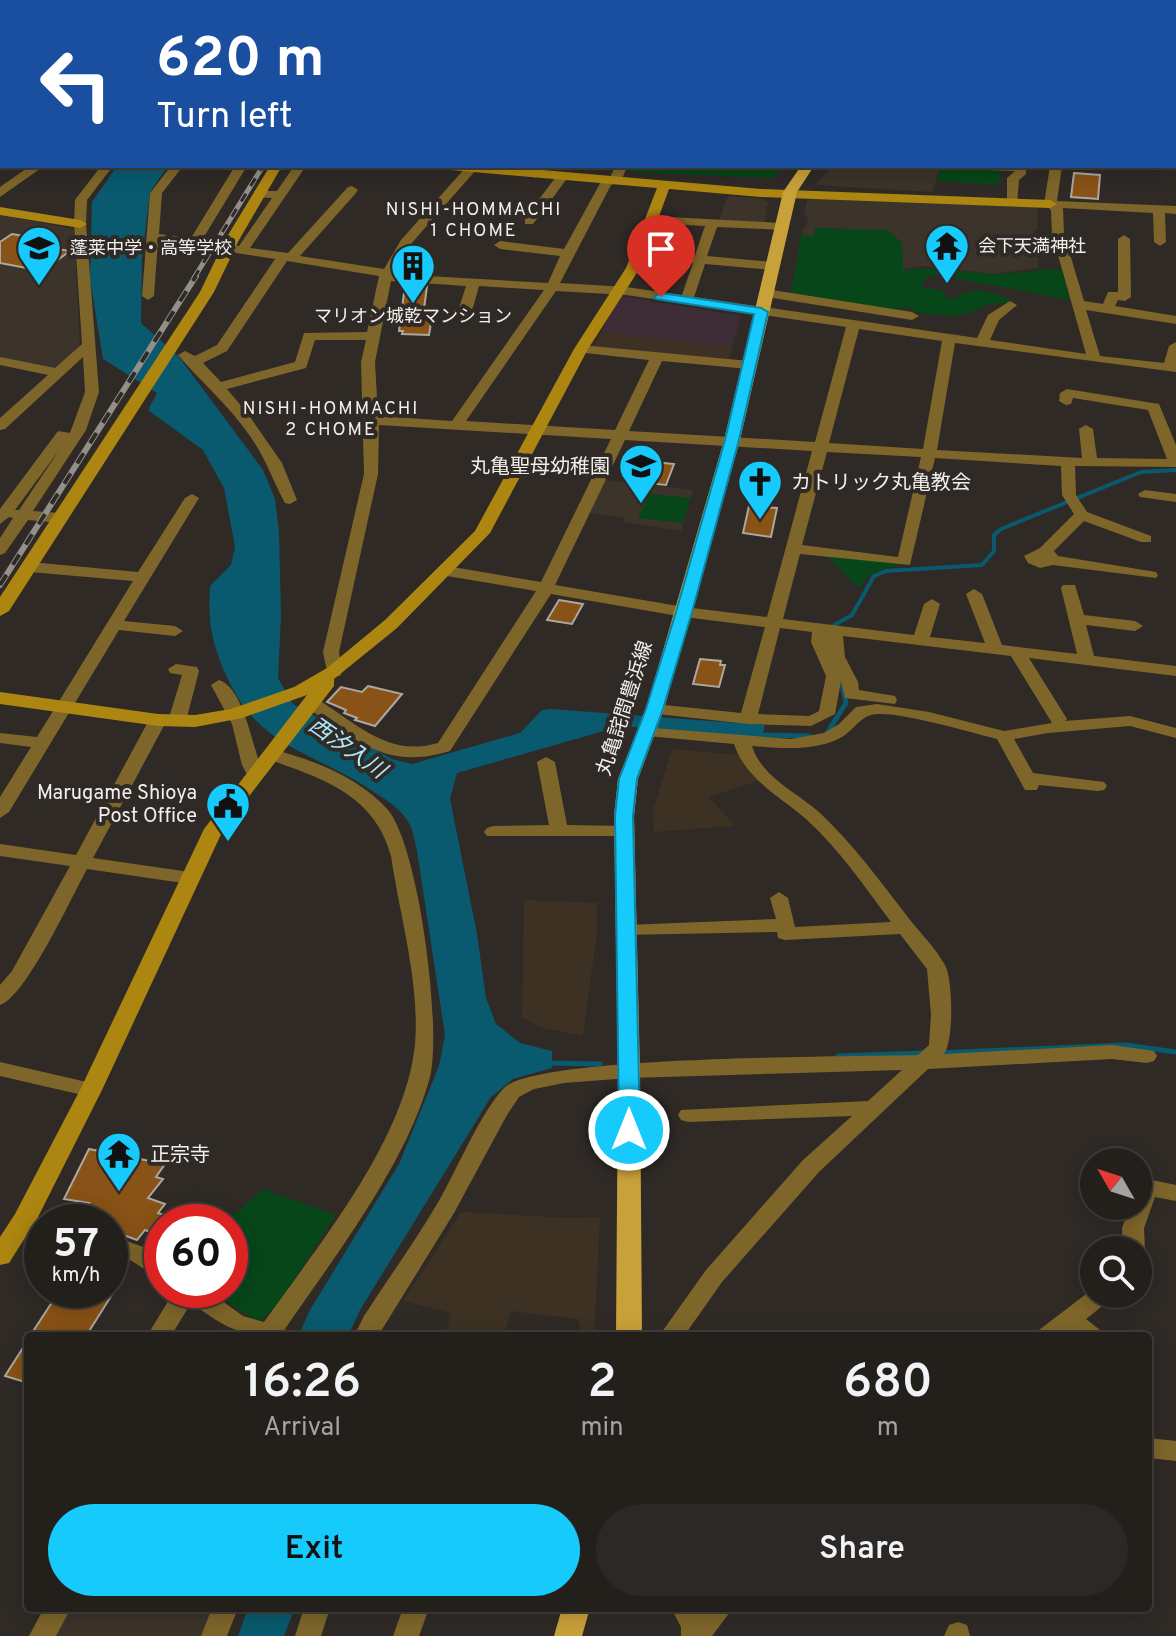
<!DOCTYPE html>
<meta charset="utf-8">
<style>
body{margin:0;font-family:Overpass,"Noto Sans JP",sans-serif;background:#2b2825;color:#f1f3f6;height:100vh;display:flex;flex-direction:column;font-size:30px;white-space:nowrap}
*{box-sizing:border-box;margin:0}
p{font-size:26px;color:#a3a3a3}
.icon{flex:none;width:44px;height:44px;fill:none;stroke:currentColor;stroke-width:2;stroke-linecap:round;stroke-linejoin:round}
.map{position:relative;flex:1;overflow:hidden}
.details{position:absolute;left:24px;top:1332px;width:1128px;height:280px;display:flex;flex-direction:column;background:#23201c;border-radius:8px;box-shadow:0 4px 20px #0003,0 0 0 2px #403e3b}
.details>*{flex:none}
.banner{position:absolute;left:0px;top:0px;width:1176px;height:168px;box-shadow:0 4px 20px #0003,0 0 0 2px #403e3b;background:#1a4fa0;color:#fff;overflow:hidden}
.needle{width:52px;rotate:309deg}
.tools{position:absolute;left:1080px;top:1148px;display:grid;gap:16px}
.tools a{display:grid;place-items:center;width:72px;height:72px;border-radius:50%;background:#23201c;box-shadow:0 4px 20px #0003,0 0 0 2px #403e3b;font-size:40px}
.speed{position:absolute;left:24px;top:1204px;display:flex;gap:16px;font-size:40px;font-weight:700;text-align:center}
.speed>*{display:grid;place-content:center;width:104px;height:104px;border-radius:50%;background:#23201c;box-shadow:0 4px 20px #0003,0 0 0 2px #403e3b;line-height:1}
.speed small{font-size:20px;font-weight:400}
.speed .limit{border:12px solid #d22;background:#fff;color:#111}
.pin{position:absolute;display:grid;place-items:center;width:68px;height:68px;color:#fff;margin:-82px -34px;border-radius:50% 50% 50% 0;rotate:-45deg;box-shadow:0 0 8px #0007}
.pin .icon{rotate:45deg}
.me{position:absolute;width:88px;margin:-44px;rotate:0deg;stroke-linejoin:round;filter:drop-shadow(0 0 6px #0008)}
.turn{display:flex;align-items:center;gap:28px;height:168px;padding:0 24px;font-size:36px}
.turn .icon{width:104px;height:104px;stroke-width:2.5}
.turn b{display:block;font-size:56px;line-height:68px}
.eta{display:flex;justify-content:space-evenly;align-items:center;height:136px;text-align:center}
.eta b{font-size:48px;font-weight:600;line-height:56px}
.primary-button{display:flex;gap:16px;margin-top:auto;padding:16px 24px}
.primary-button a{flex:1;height:92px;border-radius:48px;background:#16cafb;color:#111;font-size:32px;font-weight:600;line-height:92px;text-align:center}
.primary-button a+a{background:#2b2825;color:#f1f3f6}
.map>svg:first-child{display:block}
.commercial{fill:#3c3122}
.industrial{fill:#3e2d37}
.built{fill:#3c332a}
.green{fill:#064619}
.water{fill:#095a6e}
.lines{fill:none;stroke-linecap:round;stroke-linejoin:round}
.stream-far1{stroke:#095a6e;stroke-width:4}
.stream{stroke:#095a6e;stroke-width:5}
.building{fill:#895216;stroke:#ada7a2;stroke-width:2}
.street{fill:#7e662a;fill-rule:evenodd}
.secondary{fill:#ad8611;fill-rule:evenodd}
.primary{fill:#c9a13a;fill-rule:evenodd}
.rail-far1-casing{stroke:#938f8b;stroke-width:5}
.rail-casing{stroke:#938f8b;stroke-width:6}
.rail-far1{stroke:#2f2a26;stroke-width:3;stroke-dasharray:9;stroke-linecap:butt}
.rail{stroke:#2f2a26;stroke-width:4;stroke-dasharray:12;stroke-linecap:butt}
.route{fill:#16cafb;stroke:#0e83a3;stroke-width:2}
.labels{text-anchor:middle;stroke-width:8;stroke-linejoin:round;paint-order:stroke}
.far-neighbourhood-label{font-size:18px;letter-spacing:2px;fill:#f2efec;stroke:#2f2a26}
.far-poi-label{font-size:18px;fill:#f2efec;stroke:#2f2a26;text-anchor:start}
.poi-label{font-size:20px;fill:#f2efec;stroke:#2f2a26;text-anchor:end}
.street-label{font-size:20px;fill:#f2efec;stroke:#2f2a26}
.water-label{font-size:22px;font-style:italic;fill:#b1e9fc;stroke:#2f2a26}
</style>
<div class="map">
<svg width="1176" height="1636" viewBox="0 0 1176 1636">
<rect width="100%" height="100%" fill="#2f2a26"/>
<!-- commercial -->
<g class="commercial">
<path d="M601 332 732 347 729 361 593 347Z"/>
<path d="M672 749 741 755 760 780 709 797 735 826 654 832 653 810Z"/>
<path d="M524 900 597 903V932L583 1036 539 1027 522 1017Z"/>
<path d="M461 1212 569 1218 600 1217 594 1336H582L578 1319 511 1311 504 1336H445L451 1313 403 1301Z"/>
</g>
<!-- industrial -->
<path class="industrial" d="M620 296 741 316 732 347 601 332Z"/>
<!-- built -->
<g class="built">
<path d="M833 166H941L932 192 816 185Z"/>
<path d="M728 196 759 198 768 202 764 223 719 220Z"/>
<path d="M820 197 1038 207 1037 230 1033 231 1039 268 995 274 922 266 791 294 803 228H806L808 217 804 216 807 201Z"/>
<path d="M0 215 74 229 80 345 55 369 0 359Z"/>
<path d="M606 480 693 490 681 531 623 522 624 518 589 513Z"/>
<path d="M66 1608H214L203 1636H50Z"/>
</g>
<!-- green -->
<g class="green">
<path d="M629 166H783L773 178 628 172Z"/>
<path d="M942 166 1002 168 998 185 937 181Z"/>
<path d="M815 228 888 230 902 243 903 271C933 264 962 273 992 274 1016 275 1038 268 1062 270L1070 300 935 275 926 277 922 287 945 291V298C957 299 958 296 969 292 983 287 1001 296 1011 300L1009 304C981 300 981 312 961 315 947 317 930 313 916 313L914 309 901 307 900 312 791 294 801 235 814 236Z"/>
<path d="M649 494 691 498 683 523 638 518Z"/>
<path d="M826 555 902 564C886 571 867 569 860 589Z"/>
<path d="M263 1189 336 1215 276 1308 257 1322 211 1290H230V1222H225Z"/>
</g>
<!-- water -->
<g class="water">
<path d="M117 166H168L150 192 142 257 141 323 179 357 263 470 275 499 279 531 281 616 278 678 293 704 392 759 412 764 520 733 542 710 551 709 765 725 761 738 621 726 457 773 450 799 477 934 486 998 496 1024 520 1043 552 1051V1068L513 1079 491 1097 360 1310 348 1336H298L310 1310 399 1164 439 1066 445 1035 417 851C415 844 414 835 411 827 404 810 386 800 371 790 310 750 259 749 226 675 211 641 208 622 210 586L231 565 235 547 224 488 203 450 148 410 157 393 103 359 90 279 92 202Z"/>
<path d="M248 1608H295L284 1636H238Z"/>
</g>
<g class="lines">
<!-- stream-far1 -->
<path class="stream-far1" d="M829 628 852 615 874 576 886 571 982 565 994 551V535L1001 529 1141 472 1176 470"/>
<!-- stream -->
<g class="stream">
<path d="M827 733 846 703 842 684"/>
<path d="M756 735 810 736"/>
<path d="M938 1053 1125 1045 1176 1052"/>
<path d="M838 1056 924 1053"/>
<path d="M545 1063 600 1064"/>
</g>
</g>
<!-- building -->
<g class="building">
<path d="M1074 173 1100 175 1098 199 1071 197Z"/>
<path d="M12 234 36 238 28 244 70 251 42 271 0 263V242Z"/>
<path d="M405 285 427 286 423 317H432L429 335 402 334 403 331H399Z"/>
<path d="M645 461 674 464 666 485 638 482Z"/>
<path d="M749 506 777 508 771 537 743 533Z"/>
<path d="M559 600 583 604 572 624 547 620Z"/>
<path d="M700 659 721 661 720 665H725L719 687 693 684Z"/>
<path d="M368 686 402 694 375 726 355 720 357 718 344 713 346 710 327 702 341 687 362 692Z"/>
<path d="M89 1149 165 1164 156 1177 163 1179 148 1198 165 1204 158 1213 167 1216 153 1233 145 1230 137 1240 110 1230V1222H84L87 1218 78 1215 89 1203 64 1199Z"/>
<path d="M60 1290H115L86 1336H30Z"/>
<path d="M28 1340V1383L5 1376Z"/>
</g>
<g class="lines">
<!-- street -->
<g class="street">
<path d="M1 0H42L43 2H2Z"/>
<path d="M80 0H91L79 2Z"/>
<path d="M174 0H195L196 2H175Z"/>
<path d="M281 0H295L280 2Z"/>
<path d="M822 0H833L821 2Z"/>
<rect x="1013" y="0" width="10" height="2"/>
<path d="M1088 0H1120L1121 2H1089Z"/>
<rect x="0" y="14" width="2" height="7"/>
<path d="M0 34H2L0 41Z"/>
<rect x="1174" y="84" width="2" height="6"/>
<rect x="1174" y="143" width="2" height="6"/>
<rect x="0" y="153" width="2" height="6"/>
<path d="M30 166H44L0 197V187Z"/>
<path d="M101 166H113L87 200 86 224 99 392 86 430 33 511 60 513 68 518 60 523 28 520 5 553 0 555V538L13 518 9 517 0 524V509L58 431 70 433 85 392 83 357 5 429 0 430V418L48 375 0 365V357L55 368 82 344 74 224 75 200ZM60 449 19 510H15Z"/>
<path d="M171 166H183L162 193 159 234 191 238 235 166H247L202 240 239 246 272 198 254 197V191H277L294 166H306L250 248 288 253 348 187 352 186 358 190 356 193 300 256 384 269 401 240 467 166H476V170L410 245 393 274 548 283 560 256 500 249 494 245 500 241 564 249 603 178H610L615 166H627L621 182 611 185 560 283 626 287 682 295 693 263 639 258 633 254 639 250 695 255 705 226 653 223 647 219 649 216 782 223 788 227 786 230 717 227 707 256 773 262 779 266 773 270 705 264 694 297 977 338 988 315 1010 301 1017 305 999 320 990 340 1086 354 1052 234 1051 210 1044 204 1050 166H1062L1057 201 1176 206V214L1165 213 1166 242 1160 246 1154 242 1153 213 1063 208 1064 234 1084 301 1103 304 1108 292H1118V239L1124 235 1130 239 1131 297 1125 301 1118 300 1115 306 1176 316V324L1086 310 1100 356 1164 363 1169 346 1176 342V372L955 343 937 450 1082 458 1079 429 1086 425 1093 429 1097 458 1167 459 1148 410 1073 398 1071 404 1066 405 1059 401 1060 393 1067 389 1159 404 1176 445V467L1075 466 1076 495 1087 512 1151 536V542H1141L1084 521 1054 551 1058 556 1156 572 1158 575 1156 578 1053 565 1040 568 1028 563 1024 556 1040 548 1074 514 1062 495 1061 466 935 458 910 565 800 554 783 619 914 635 924 604 932 599 940 604 930 637 985 643 966 594 974 589 982 594 1002 645 1077 654 1061 588 1063 585H1075L1084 615 1135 621 1143 626 1135 631 1086 625 1094 656 1176 666V676L1029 658 1067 719 1065 721 1130 716 1176 728V738L1130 726 1048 733 1014 739 1033 773 1104 782 1107 786 1104 790 1098 791 1039 785 1037 790H1025L997 739C972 733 893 709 871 715 861 717 852 731 842 737 815 752 781 748 752 746 762 778 797 792 820 813 853 844 880 881 907 916 919 932 935 947 945 965 953 979 954 1041 944 1054L1112 1045 1154 1051 1157 1056 1154 1061 1147 1063 1112 1059 928 1069 819 1172 722 1282 684 1336H659L706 1270 803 1160 852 1116 688 1122 681 1120 678 1115 681 1110 868 1101 902 1070 629 1078 564 1083 534 1089 519 1097 507 1115 454 1213 378 1336H354L364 1316C389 1277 417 1239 440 1199 457 1169 481 1112 504 1088 535 1055 854 1057 918 1055L929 1045 931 1015 927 969 900 934 785 940 778 938 777 932 620 935 617 931 620 927 627 925 776 919 770 898 779 892 788 898 795 927 891 922C865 887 839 849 807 820 780 796 746 780 734 744L647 736 641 735 638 731 641 727 791 739 824 733 839 724 856 707 877 704 929 712 1004 731 1052 723 1011 656 843 636 845 657 858 682 859 690 895 696 897 700 895 704 845 698 841 681 835 714 811 726 748 724 649 713 647 709 649 705 655 704 741 713 765 627 684 617 551 594 450 751C384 771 358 739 305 707L303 703 305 699H317C356 723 389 758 438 743L536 591 447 576 439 571 447 566 541 582 611 439 379 425 378 474 339 652 342 672 340 676H328L323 652 364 474 361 362 366 340H315L306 368 227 389 242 407 263 402 270 406 248 414 282 463 297 500 290 504 285 503C274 483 267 462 254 442 232 408 205 386 178 355L185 351 195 356 217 345 275 259 158 241 154 296 148 300 142 296 150 193ZM287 261 379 276 367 332 304 333 295 362 221 382 203 363 227 351ZM391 281 466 286 458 311 465 315 472 311 479 286 544 290 452 421 378 416 375 362ZM556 291 626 295 846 327 815 442 629 431 662 361 749 369 756 365 749 361 581 345 574 349 576 352 649 360 615 430 466 421ZM859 329 942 341 923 449 829 443ZM625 440 812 451 767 617 684 607 555 585ZM827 452 921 457 898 557 802 545ZM780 628 812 632 811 642 826 676 819 711 809 716 758 714Z"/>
<path d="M526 166H545L546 167 535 178 529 174 532 170Z"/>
<path d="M982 166H1026V174L1019 180 1017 205 1007 202V178L1015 171 988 170Z"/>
<path d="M562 173 566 174V180L533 224H525V218L558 174Z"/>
<path d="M766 289 912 312 919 316 912 320 761 296V290Z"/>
<path d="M1145 490 1176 494V502L1140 497 1138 494Z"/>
<path d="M192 494 199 498 124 621 175 626 183 631 175 636 119 630 9 812 0 818V797L31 747 0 743V733L37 737 133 581 30 572 22 567 30 562 138 572 185 498Z"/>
<path d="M176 664 197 667 199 671 186 721 177 726 168 721 182 675 170 673 168 669Z"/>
<path d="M219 680C245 688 253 753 264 774L261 778H249L242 765 232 724 211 685Z"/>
<path d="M158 715 167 720 93 858 190 872 199 878 190 884 87 869C72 896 26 997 0 1005V985L12 971 70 866 0 856V844L76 855 149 720Z"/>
<path d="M271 749C312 759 360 778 388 810 419 847 442 1029 430 1077 407 1163 335 1256 285 1329L291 1336C240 1336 232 1332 191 1303L171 1336H147L175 1290H207L243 1316 264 1322C318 1246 406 1139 415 1044 420 983 400 917 391 856 374 793 320 778 265 758L262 754Z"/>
<path d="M546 757 555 762 567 825 625 826 634 832 631 836H487L484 832 487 828 493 826 549 825 537 762Z"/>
<path d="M0 1062 91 1083 98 1085 101 1090 98 1095 91 1097 0 1076Z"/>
<path d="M1147 1179 1176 1185V1201L1155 1197 1144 1228 1145 1250 1138 1257V1250H1123L1122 1228 1130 1206H1138V1184Z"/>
<path d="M110 1235 146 1248 162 1259V1280L130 1260 110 1252Z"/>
<path d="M1094 1288V1294H1113L1110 1300 1086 1319 1100 1330 1104 1336H1075L1069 1332 1063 1336H1035L1039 1330Z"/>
<path d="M1148 1438 1176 1441V1461L1148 1458Z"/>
<path d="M44 1608H71L56 1636H29Z"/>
<path d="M212 1608H238L227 1636H201Z"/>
<path d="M304 1608H330L321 1636H295Z"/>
<path d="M403 1608H429L419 1636H393Z"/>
<path d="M671 1608H698L700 1612 704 1608H733L712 1636H681V1627Z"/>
<path d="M958 1622 967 1625 970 1636H944L949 1625Z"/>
</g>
<!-- secondary -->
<g class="secondary">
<path d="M321 0H340L319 2Z"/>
<path d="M458 0H470L457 2Z"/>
<rect x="1110" y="0" width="12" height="2"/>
<rect x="1174" y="33" width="2" height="6"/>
<path d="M0 78 2 79V87L0 86Z"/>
<path d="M270 166H282L239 240 214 292 9 611 0 616V597L200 292 225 240Z"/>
<path d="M445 166H496L761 189 1050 200 1057 204 1050 208 761 197 669 189 640 268 588 349 490 533 397 628 334 679V686L223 830 102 1090 37 1219 9 1263 0 1265V1237L15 1214 80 1090 204 829 307 695 242 718 195 727 158 726 0 704V692L158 714 195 715 231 709 294 687 327 668 385 620 475 531 574 349 626 268 657 188 451 170Z"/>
<path d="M0 207 80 220 87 224 80 228 0 215Z"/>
</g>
<!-- primary -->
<g class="primary">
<path d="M903 0H915L902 2Z"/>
<rect x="1174" y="114" width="2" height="8"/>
<path d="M801 166H814L797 192 740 440 664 709 638 779 634 816 640 1071 642 1336H616L618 1071 614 816 618 779 646 709 724 440 783 192Z"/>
<path d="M562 1608H590L582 1636H554Z"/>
</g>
<!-- rail-far1 casing -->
<g class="rail-far1-casing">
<path id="rail-far1" d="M194 278 263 166"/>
</g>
<!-- rail casing -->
<g class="rail-casing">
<path id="rail" d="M0 585 196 276"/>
</g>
<!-- rail-far1 -->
<use href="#rail-far1" class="rail-far1"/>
<!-- rail -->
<use href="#rail" class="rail"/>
</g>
<!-- route -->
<path class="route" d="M661 293 761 308 768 312 739 440 692 612 663 709 637 779 633 816 640 1130 637 1135H622L619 1130 615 816 619 779 646 709 676 612 725 440 754 314 656 299 654 297Z"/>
<!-- icons -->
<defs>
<g id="temple-pin" transform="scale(2.3)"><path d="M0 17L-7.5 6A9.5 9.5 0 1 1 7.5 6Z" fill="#16cafb" stroke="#2f2a26"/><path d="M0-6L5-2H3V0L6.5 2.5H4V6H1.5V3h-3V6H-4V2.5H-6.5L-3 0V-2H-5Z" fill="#111"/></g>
<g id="school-pin" transform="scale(2.3)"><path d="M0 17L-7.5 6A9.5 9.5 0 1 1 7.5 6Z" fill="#16cafb" stroke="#2f2a26"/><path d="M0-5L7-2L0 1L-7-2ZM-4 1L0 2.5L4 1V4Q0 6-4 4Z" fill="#111"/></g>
<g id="building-pin" transform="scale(2.3)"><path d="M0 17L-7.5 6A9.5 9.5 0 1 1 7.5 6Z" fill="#16cafb" stroke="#2f2a26"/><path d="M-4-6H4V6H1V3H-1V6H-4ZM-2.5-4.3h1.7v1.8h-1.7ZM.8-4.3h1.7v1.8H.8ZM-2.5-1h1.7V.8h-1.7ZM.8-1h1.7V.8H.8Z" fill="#111"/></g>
<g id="church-pin" transform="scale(2.3)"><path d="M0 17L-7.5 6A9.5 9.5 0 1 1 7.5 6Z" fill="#16cafb" stroke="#2f2a26"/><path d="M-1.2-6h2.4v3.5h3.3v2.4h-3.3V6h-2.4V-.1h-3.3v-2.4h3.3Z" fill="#111"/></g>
<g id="civic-pin" transform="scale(2.3)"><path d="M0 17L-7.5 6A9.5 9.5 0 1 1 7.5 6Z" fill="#16cafb" stroke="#2f2a26"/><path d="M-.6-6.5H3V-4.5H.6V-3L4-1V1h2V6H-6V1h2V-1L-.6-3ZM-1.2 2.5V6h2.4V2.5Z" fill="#111"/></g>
</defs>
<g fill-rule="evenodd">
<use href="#temple-pin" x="947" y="246"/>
<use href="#school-pin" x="39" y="248"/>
<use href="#building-pin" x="413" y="266"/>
<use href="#school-pin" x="641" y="466"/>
<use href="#church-pin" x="760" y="482"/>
<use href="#civic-pin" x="228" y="804"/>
<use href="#temple-pin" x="119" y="1154"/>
</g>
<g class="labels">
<!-- far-neighbourhood labels -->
<g class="far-neighbourhood-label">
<text x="474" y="215">NISHI-HOMMACHI<tspan x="474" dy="21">1 CHOME</tspan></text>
<text x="331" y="414">NISHI-HOMMACHI<tspan x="331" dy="21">2 CHOME</tspan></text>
</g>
<!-- far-poi labels -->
<g class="far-poi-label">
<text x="978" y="252">会下天満神社</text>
<text x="70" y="254">蓬莱中学・高等学校</text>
<text x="413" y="322" text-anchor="middle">マリオン城乾マンション</text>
</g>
<!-- poi labels -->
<g class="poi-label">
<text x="610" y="473">丸亀聖母幼稚園</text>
<text x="791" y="489" text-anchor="start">カトリック丸亀教会</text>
<text x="197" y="799">Marugame Shioya<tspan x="197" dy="23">Post Office</tspan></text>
<text x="150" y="1161" text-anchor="start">正宗寺</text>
</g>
<!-- street labels -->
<g class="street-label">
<text transform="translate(624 708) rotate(-72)" y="7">丸亀詫間豊浜線</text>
</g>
<!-- water labels -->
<g class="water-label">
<text transform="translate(348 747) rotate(35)" y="8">西汐入川</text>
</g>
</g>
</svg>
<div class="tools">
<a><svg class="needle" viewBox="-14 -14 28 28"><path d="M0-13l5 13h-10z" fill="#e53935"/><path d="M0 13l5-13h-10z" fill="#a3a3a3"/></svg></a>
<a><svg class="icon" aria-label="search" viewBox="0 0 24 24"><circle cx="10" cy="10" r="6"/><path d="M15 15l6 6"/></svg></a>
</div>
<div class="speed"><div>57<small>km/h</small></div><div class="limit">60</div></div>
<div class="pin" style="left:661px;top:297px;background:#d93025"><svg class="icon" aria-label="arrive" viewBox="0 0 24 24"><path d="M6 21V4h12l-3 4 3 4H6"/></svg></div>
<svg class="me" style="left:629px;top:1130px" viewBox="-20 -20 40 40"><circle r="17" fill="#16cafb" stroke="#fff" stroke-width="3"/><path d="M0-11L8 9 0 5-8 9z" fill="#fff"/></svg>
<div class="banner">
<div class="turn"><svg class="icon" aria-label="left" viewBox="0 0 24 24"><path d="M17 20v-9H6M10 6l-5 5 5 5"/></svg><div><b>620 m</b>Turn left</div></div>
</div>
<section class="details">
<div class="eta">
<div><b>16:26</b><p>Arrival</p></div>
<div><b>2</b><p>min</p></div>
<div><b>680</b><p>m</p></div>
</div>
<div class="primary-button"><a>Exit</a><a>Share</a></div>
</section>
</div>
